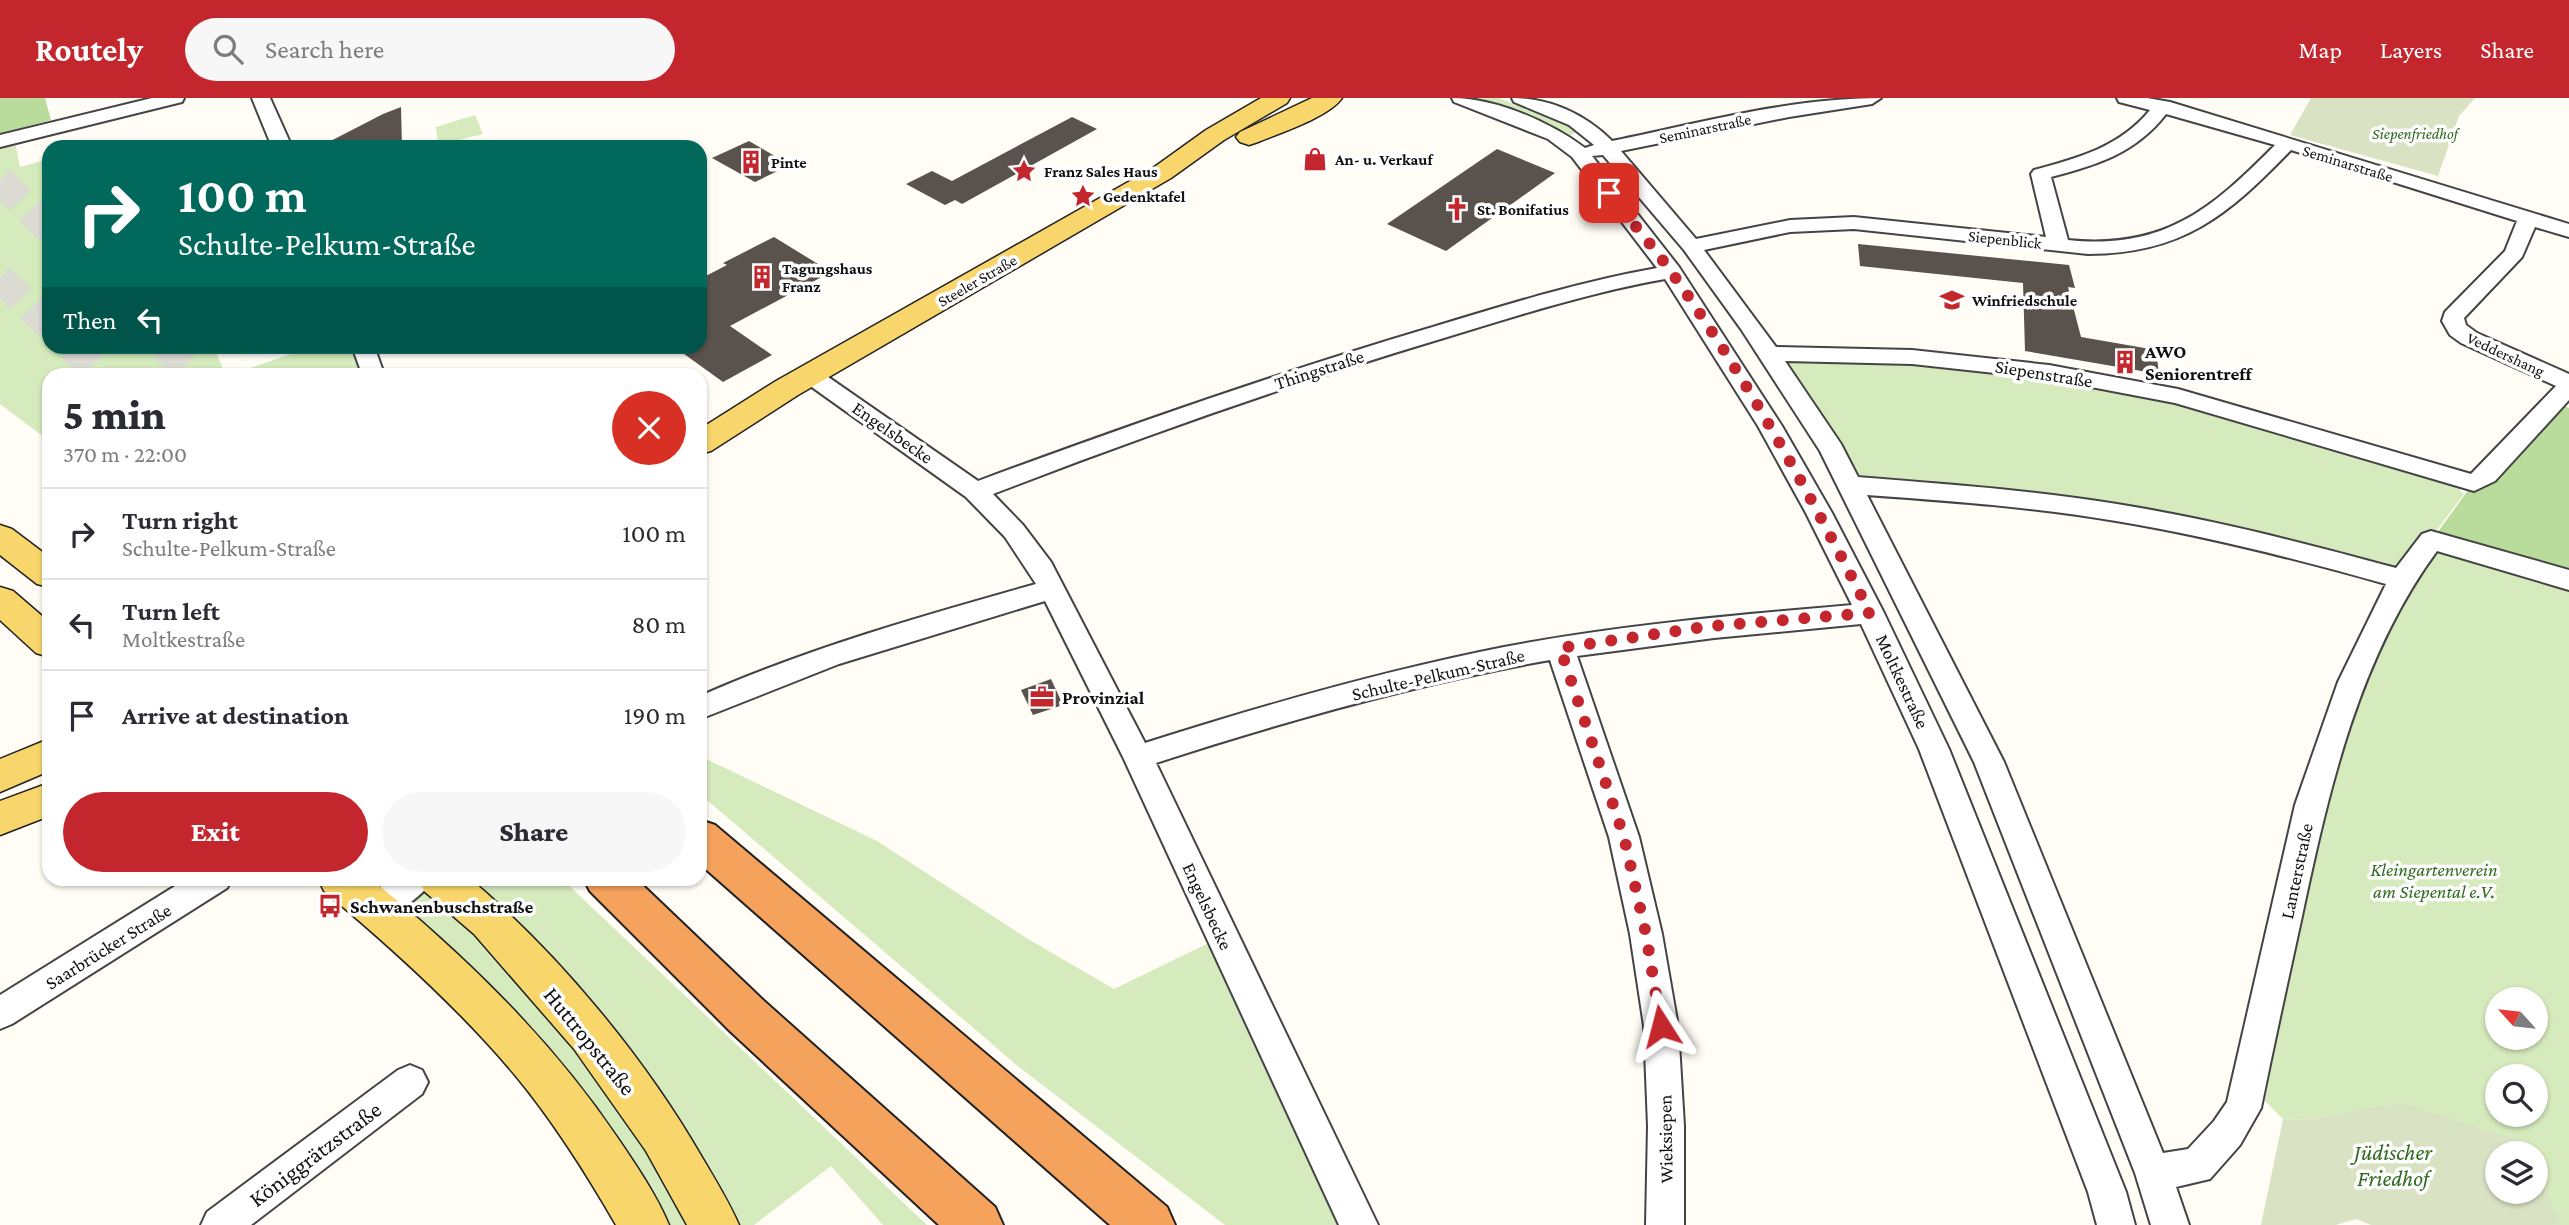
<!DOCTYPE html>
<meta charset="utf-8">
<style>
body{margin:0;font-family:"Crimson Pro",serif;background:#f7f7f7;color:#2b2b33;height:100vh;display:flex;flex-direction:column;font-size:26px;white-space:nowrap}
*{box-sizing:border-box;margin:0}
p{font-size:23px;color:#7c7c81}
.icon{flex:none;width:38px;height:38px;fill:none;stroke:currentColor;stroke-width:2;stroke-linecap:round;stroke-linejoin:round}
.map{position:relative;flex:1;overflow:hidden}
.drawer{position:absolute;left:42px;top:270px;width:665px;height:518px;display:flex;flex-direction:column;background:#fff;border-radius:21px;box-shadow:0 2px 5px #0004}
.drawer>*{flex:none}
.banner{position:absolute;left:42px;top:42px;width:665px;height:214px;border-radius:21px;box-shadow:0 2px 5px #0004;background:#00695c;color:#fff;overflow:hidden}
.needle{width:46px;rotate:297deg}
.buttons{position:absolute;left:2485px;top:889px;display:grid;gap:14px}
.buttons a{display:grid;place-items:center;width:63px;height:63px;border-radius:50%;background:#fff;box-shadow:0 2px 5px #0004;font-size:35px}
.pin{position:absolute;display:grid;place-items:center;width:60px;height:60px;color:#fff;margin:-30px;border-radius:14px;box-shadow:0 4px 10px #0006}
.me{position:absolute;width:77px;margin:-38px;rotate:351deg;stroke-linejoin:round;filter:drop-shadow(0 0 5px #0008)}
.turn{display:flex;align-items:center;gap:24px;height:147px;padding:0 21px;font-size:32px}
.turn .icon{width:91px;height:91px;stroke-width:2.5}
.turn b{display:block;font-size:49px;line-height:60px}
.then{display:flex;align-items:center;height:66px;padding:0 21px;background:#0003;gap:14px;font-size:26px}
.round{display:grid;place-items:center;flex:none;width:74px;height:74px;border-radius:37px;background:#f7f7f7}
.head{display:flex;align-items:center;justify-content:space-between;height:119px;padding:0 21px}
h1{font-size:42px;font-weight:800;line-height:52px}
.button{display:flex;gap:14px;margin-top:auto;padding:14px 21px}
.button a{flex:1;height:80px;border-radius:42px;background:#c4262e;color:#fff;font-size:28px;font-weight:800;line-height:80px;text-align:center}
.button a+a{background:#f7f7f7;color:#2b2b33}
ul{padding:0;list-style:none}
li{display:flex;align-items:center;gap:21px;height:91px;padding:0 21px;border-top:2px solid #e1e1e2}
li div{flex:1}
li b{display:block;font-size:26px}
li em{font-style:normal}
header{display:flex;align-items:center;gap:42px;box-sizing:border-box;height:98px;padding:0 35px;background:#c4262e;color:#fff}
header strong{font-size:33px}
nav{display:flex;gap:38px;margin-inline-start:auto;font-size:24px}
.search{width:490px;height:63px;background:#f7f7f7;display:flex;align-items:center;gap:18px;box-sizing:border-box;padding:0 24px;border-radius:38px;color:#7c7c81;font-size:26px}
.map>svg:first-child{display:block}
.green{fill:#d5ebbd;fill-rule:evenodd}
.forest{fill:#b9dc9c}
.cemetery{fill:#d9e3c4}
.building{fill:#5a524d}
.lines{fill:none;stroke-linecap:round;stroke-linejoin:round}
.highway-tunnel{stroke:#dbdad3;stroke-width:29;stroke-dasharray:29 14;stroke-linecap:butt}
.minor-casing{stroke:#444;stroke-width:4}
.major-casing{stroke:#222;stroke-width:3}
.highway-casing{stroke:#222;stroke-width:4}
.minor{fill:#fff;fill-rule:evenodd}
.major{fill:#f9d66b;fill-rule:evenodd}
.highway{fill:#f5a25d;fill-rule:evenodd}
.route{stroke:#c4262e;stroke-width:12;stroke-dasharray:0 21.6}
.labels{text-anchor:middle;stroke-width:7;stroke-linejoin:round;paint-order:stroke}
.far-street-label{font-size:16px;fill:#111;stroke:#fff}
.far-park-label{font-size:16px;font-style:italic;fill:#2f6b1f;stroke:#fff}
.far-poi-label{font-size:16px;font-weight:bold;fill:#111;stroke:#fff;text-anchor:start}
.poi-label{font-size:19px;font-weight:bold;fill:#111;stroke:#fff;text-anchor:start}
.street-label{font-size:19px;fill:#111;stroke:#fff}
.park-label{font-size:19px;font-style:italic;fill:#2f6b1f;stroke:#fff}
.near-street-label{font-size:23px;fill:#111;stroke:#fff}
.near-park-label{font-size:23px;font-style:italic;fill:#2f6b1f;stroke:#fff}
</style>
<header>
<strong>Routely</strong>
<div class="search"><svg class="icon" aria-label="search" viewBox="0 0 24 24"><circle cx="10" cy="10" r="6"/><path d="M15 15l6 6"/></svg>Search here</div>
<nav><a>Map</a><a>Layers</a><a>Share</a></nav>
</header>
<div class="map">
<svg width="2569" height="1127" viewBox="0 0 2569 1127">
<rect width="100%" height="100%" fill="#fffdf5"/>
<!-- green -->
<g class="green">
<path d="M1471 0H1499L1579 32 1570 38Z"/>
<path d="M475 17 483 36 438 47 436 29Z"/>
<path d="M15 44 20 69 49 61V248L214 249 225 276H49V343L0 306V49Z"/>
<path d="M315 248 360 249 370 276H232Z"/>
<path d="M1774 260C1910 265 2047 272 2179 304 2272 327 2363 359 2454 386L2464 396 2401 479 2183 425 1853 387Z"/>
<path d="M2432 443 2569 482V1127H2560L2558 1124 2536 1068V1055H2530L2526 1045 2331 1017 2304 1022 2283 1021 2261 999 2332 645ZM2497 901H2536V940H2497ZM2497 978H2536V1017H2497Z"/>
<path d="M700 658 877 743 1028 841 1114 891 1221 839 1357 1127H1225L1019 969 700 696Z"/>
<path d="M341 781H562L927 1127H883L831 1068 754 1127H646L617 1076Z"/>
</g>
<!-- forest -->
<g class="forest">
<path d="M0 0H45L51 22 0 36Z"/>
<path d="M2556 305 2569 310V482L2432 442 2474 384Z"/>
</g>
<!-- cemetery -->
<g class="cemetery">
<path d="M2311 0H2475L2459 18 2438 78 2290 37Z"/>
<path d="M2400 1005 2526 1045 2530 1055H2497V1094H2536V1068L2560 1127H2371L2356 1121 2336 1127H2261L2283 1021 2304 1022Z"/>
</g>
<!-- building -->
<g class="building">
<path d="M401 9 402 49H319L383 16Z"/>
<path d="M1072 19 1097 31 962 106 955 102 945 107 906 86 932 73 952 83Z"/>
<path d="M749 43 790 67 755 84 712 60Z"/>
<path d="M1497 51 1555 75 1446 153 1387 126Z"/>
<path d="M774 139 831 174 730 228 772 257 723 284 673 248H700V181L727 167 723 165Z"/>
<path d="M1858 146 2069 167 2075 190 2068 189 2081 239 2156 252 2159 276 2025 253 2023 185 1860 168Z"/>
<path d="M1051 581 1063 607 1033 617 1021 592Z"/>
</g>
<g class="lines">
<!-- highway-tunnel -->
<g class="highway-tunnel">
<path d="M0 82 49 132"/>
<path d="M0 180 49 228"/>
<path d="M71 248 100 276"/>
<path d="M164 248 192 276"/>
</g>
<!-- minor casing -->
<g class="minor-casing">
<g id="minor">
<path d="M152 0H184L182 4 0 49V37Z"/>
<path d="M252 0H270L292 49H272Z"/>
<path d="M1452 0C1496 0 1550 24 1585 50L1594 47 1569 27 1514 4 1512 0C1550 0 1585 16 1612 43 1700 25 1790 0 1881 0L1872 6 1789 19 1621 53 1696 141 1790 122 1854 119 2046 139 2031 76 2034 72C2078 60 2120 49 2150 12L2119 4 2117 0H2147L2170 4 2569 126V139L2535 129 2522 159 2464 220 2466 227 2477 235 2569 276V302L2495 383 2474 393 2175 305 2049 281 1912 266 1785 263 1841 346 1858 379C1945 386 2031 392 2117 406 2211 421 2304 445 2396 470L2422 436 2431 433 2569 472V492L2437 453C2359 559 2329 691 2302 818 2288 882 2274 946 2261 1010L2240 1047 2210 1081 2176 1089 2189 1127H2151L2135 1075 1974 664 1820 353 1741 231 1684 152 1603 57 1592 58 1679 169 1782 328 1832 415 1884 515 1949 651 2126 1094 2135 1127H2097L2088 1094 1919 651 1861 526 1714 540 1577 558 1639 739 1662 836 1678 928 1684 1028V1127H1646L1648 1028 1644 928 1630 836 1609 739 1550 562C1416 586 1285 623 1156 665L1378 1127H1339L1123 659 1045 503 839 566 700 621V598C809 550 922 518 1036 486L1005 439 966 399 802 282 798 277 802 272 810 270 818 272 978 383C1126 328 1275 276 1426 231 1502 208 1578 184 1657 170L1572 59 1548 41 1454 4ZM2166 16 2275 47C2211 112 2163 152 2068 142L2051 79C2097 67 2136 55 2166 16ZM2291 52 2517 123 2505 153 2445 214 2442 223 2450 237 2461 245 2556 288 2471 376 2178 291 2049 267 1912 252 1776 249 1704 152 1790 134 1854 131 2088 156C2183 156 2228 117 2291 52ZM1665 181 1758 328 1806 415 1852 507C1736 517 1619 527 1504 549 1383 573 1264 607 1145 645L1051 464 1023 427 993 396C1138 340 1285 288 1434 243 1510 220 1586 195 1665 181ZM1867 397C1950 403 2034 409 2116 423 2207 438 2297 461 2386 486L2338 584 2295 707 2227 1004 2214 1023 2188 1051 2163 1055 2004 664Z"/>
<path d="M352 248H374L384 276H362Z"/>
<path d="M188 780H232L227 790 12 926 0 931V897Z"/>
<path d="M393 780H435C429 792 388 824 375 824 371 824 367 821 364 820L359 810 364 800Z"/>
<path d="M410 967 422 972 428 984 422 996 251 1127H201L207 1114 398 972Z"/>
</g>
</g>
<!-- major casing -->
<g class="major-casing">
<g id="major">
<path d="M1261 0H1290L1287 5 1224 42 1171 80 798 297 711 353 700 356V331L776 283 1153 70 1206 32Z"/>
<path d="M1312 0H1342C1329 19 1280 35 1258 44L1249 47 1240 44 1236 39 1240 34Z"/>
<path d="M0 427 12 431 49 459V489L37 486 0 457Z"/>
<path d="M0 489 13 493 49 524V559L36 555 0 522Z"/>
<path d="M49 641V673L0 694V661Z"/>
<path d="M49 685V718L0 737V703Z"/>
<path d="M318 780H370C463 856 550 940 617 1039 636 1067 656 1096 669 1127H616C586 1075 554 1024 515 977 459 910 391 849 324 793Z"/>
<path d="M418 780H469C559 856 645 960 703 1061 716 1083 729 1104 739 1127H687L646 1053 574 951 474 836 424 793Z"/>
</g>
</g>
<!-- highway casing -->
<g class="highway-casing">
<g id="highway">
<path d="M700 722 715 727 1167 1109 1175 1127H1110L700 766Z"/>
<path d="M583 780H635L764 903 995 1109 1003 1127H939L730 933 590 793Z"/>
</g>
</g>
<!-- minor -->
<use href="#minor" class="minor"/>
<!-- major -->
<use href="#major" class="major"/>
<!-- highway -->
<use href="#highway" class="highway"/>
</g>
<g class="lines">
<!-- route -->
<path class="route" d="M1609 95C1630 122 1652 147 1672 175 1748 282 1811 398 1870 515L1711 528 1560 550 1624 739 1646 836 1661 928"/>
</g>
<!-- icons -->
<defs>
<g id="shop-bare" transform="scale(1.89)"><path d="M-5-2.5h2.3a2.7 3.5 0 0 1 5.4 0H5L5.5 6h-11ZM-1.5-2.5h3a1.5 2.3 0 0 0-3 0Z" fill="#c4262e" stroke="#fff" stroke-width="2.5" paint-order="stroke"/></g>
<g id="building-bare" transform="scale(1.89)"><path d="M-4-6H4V6H1V3H-1V6H-4ZM-2.5-4.3h1.7v1.8h-1.7ZM.8-4.3h1.7v1.8H.8ZM-2.5-1h1.7V.8h-1.7ZM.8-1h1.7V.8H.8Z" fill="#c4262e" stroke="#fff" stroke-width="2.5" paint-order="stroke"/></g>
<g id="sight-bare" transform="scale(1.89)"><path d="M0-6L1.8-2.2L6-1.7L2.9 1.2L3.7 5.4L0 3.3L-3.7 5.4L-2.9 1.2L-6-1.7L-1.8-2.2Z" fill="#c4262e" stroke="#fff" stroke-width="2.5" paint-order="stroke"/></g>
<g id="church-bare" transform="scale(1.89)"><path d="M-1.2-6h2.4v3.5h3.3v2.4h-3.3V6h-2.4V-.1h-3.3v-2.4h3.3Z" fill="#c4262e" stroke="#fff" stroke-width="2.5" paint-order="stroke"/></g>
<g id="school-bare" transform="scale(1.89)"><path d="M0-5L7-2L0 1L-7-2ZM-4 1L0 2.5L4 1V4Q0 6-4 4Z" fill="#c4262e" stroke="#fff" stroke-width="2.5" paint-order="stroke"/></g>
<g id="office-bare" transform="scale(1.89)"><path d="M-6-3h4V-5.5h4V-3h4V5H-6ZM-1-4.5V-3h2v-1.5ZM-6 0V1H6V0Z" fill="#c4262e" stroke="#fff" stroke-width="2.5" paint-order="stroke"/></g>
<g id="bus-bare" transform="scale(1.89)"><path d="M-5-6H5V4H4V6H2V4H-2V6H-4V4H-5ZM-3.5-4V0h7V-4ZM-3.5 1.2v1.5H-2V1.2ZM2 1.2v1.5H3.5V1.2Z" fill="#c4262e" stroke="#fff" stroke-width="2.5" paint-order="stroke"/></g>
</defs>
<g fill-rule="evenodd">
<use href="#shop-bare" x="1315" y="61"/>
<use href="#building-bare" x="751" y="64"/>
<use href="#sight-bare" x="1024" y="73"/>
<use href="#sight-bare" x="1083" y="98"/>
<use href="#church-bare" x="1457" y="111"/>
<use href="#building-bare" x="762" y="179"/>
<use href="#school-bare" x="1952" y="202"/>
<use href="#building-bare" x="2125" y="264"/>
<use href="#office-bare" x="1042" y="599"/>
<use href="#bus-bare" x="330" y="808"/>
</g>
<g class="labels">
<!-- far-street labels -->
<g class="far-street-label">
<text transform="translate(1705 30) rotate(-12)" y="6">Seminarstraße</text>
<text transform="translate(2348 65) rotate(17)" y="6">Seminarstraße</text>
<text transform="translate(2005 141) rotate(6)" y="6">Siepenblick</text>
<text transform="translate(977 182) rotate(-30)" y="6">Steeler Straße</text>
<text transform="translate(2506 256) rotate(25)" y="6">Veddershang</text>
</g>
<!-- far-park labels -->
<g class="far-park-label">
<text x="2415" y="41">Siepenfriedhof</text>
</g>
<!-- far-poi labels -->
<g class="far-poi-label">
<text x="1335" y="67">An- u. Verkauf</text>
<text x="771" y="70">Pinte</text>
<text x="1044" y="79">Franz Sales Haus</text>
<text x="1103" y="104">Gedenktafel</text>
<text x="1477" y="117">St. Bonifatius</text>
<text x="782" y="176">Tagungshaus<tspan x="782" dy="18">Franz</tspan></text>
<text x="1972" y="208">Winfriedschule</text>
</g>
<!-- poi labels -->
<g class="poi-label">
<text x="2145" y="260">AWO<tspan x="2145" dy="22">Seniorentreff</tspan></text>
<text x="1062" y="606">Provinzial</text>
<text x="350" y="815">Schwanenbuschstraße</text>
</g>
<!-- street labels -->
<g class="street-label">
<text transform="translate(1319 271) rotate(-18)" y="7">Thingstraße</text>
<text transform="translate(2044 275) rotate(9)" y="7">Siepenstraße</text>
<text transform="translate(893 334) rotate(35)" y="7">Engelsbecke</text>
<text transform="translate(1438 576) rotate(-13)" y="7">Schulte-Pelkum-Straße</text>
<text transform="translate(1903 583) rotate(65)" y="7">Moltkestraße</text>
<text transform="translate(2296 773) rotate(-78)" y="7">Lanterstraße</text>
<text transform="translate(1208 808) rotate(65)" y="7">Engelsbecke</text>
<text transform="translate(108 848) rotate(-32)" y="7">Saarbrücker Straße</text>
<text transform="translate(1665 1041) rotate(-91)" y="7">Wieksiepen</text>
</g>
<!-- park labels -->
<g class="park-label">
<text x="2434" y="778">Kleingartenverein<tspan x="2434" dy="22">am Siepental e.V.</tspan></text>
</g>
<!-- near-street labels -->
<g class="near-street-label">
<text transform="translate(590 943) rotate(51)" y="8">Huttropstraße</text>
<text transform="translate(315 1056) rotate(-37)" y="8">Königgrätzstraße</text>
</g>
<!-- near-park labels -->
<g class="near-park-label">
<text x="2393" y="1062">Jüdischer<tspan x="2393" dy="26">Friedhof</tspan></text>
</g>
</g>
</svg>
<div class="buttons">
<a><svg class="needle" viewBox="-14 -14 28 28"><path d="M0-13l5 13h-10z" fill="#e53935"/><path d="M0 13l5-13h-10z" fill="#7c7c81"/></svg></a>
<a><svg class="icon" aria-label="search" viewBox="0 0 24 24"><circle cx="10" cy="10" r="6"/><path d="M15 15l6 6"/></svg></a>
<a><svg class="icon" aria-label="layers" viewBox="0 0 24 24"><path d="M12 4l9 5-9 5-9-5zM3 14l9 5 9-5"/></svg></a>
</div>
<div class="pin" style="left:1609px;top:95px;background:#d93025"><svg class="icon" aria-label="arrive" viewBox="0 0 24 24"><path d="M6 21V4h12l-3 4 3 4H6"/></svg></div>
<svg class="me" style="left:1661px;top:928px" viewBox="-20 -20 40 40"><path d="M0-17L14 15 0 8-14 15z" fill="#c4262e" stroke="#fff" stroke-width="4"/></svg>
<div class="banner">
<div class="turn"><svg class="icon" aria-label="right" viewBox="0 0 24 24"><path d="M7 20v-9h11M14 6l5 5-5 5"/></svg><div><b>100 m</b>Schulte-Pelkum-Straße</div></div>
<div class="then">Then<svg class="icon" aria-label="left" viewBox="0 0 24 24"><path d="M17 20v-9H6M10 6l-5 5 5 5"/></svg></div>
</div>
<section class="drawer">
<div class="head"><div><h1>5 min</h1><p>370 m · 22:00</p></div><a class="round" style="background:#d93025;color:#fff"><svg class="icon" aria-label="close" viewBox="0 0 24 24"><path d="M6 6l12 12M18 6L6 18"/></svg></a></div>
<ul>
<li><svg class="icon" aria-label="right" viewBox="0 0 24 24"><path d="M7 20v-9h11M14 6l5 5-5 5"/></svg><div><b>Turn right</b><p>Schulte-Pelkum-Straße</p></div><em>100 m</em></li>
<li><svg class="icon" aria-label="left" viewBox="0 0 24 24"><path d="M17 20v-9H6M10 6l-5 5 5 5"/></svg><div><b>Turn left</b><p>Moltkestraße</p></div><em>80 m</em></li>
<li><svg class="icon" aria-label="arrive" viewBox="0 0 24 24"><path d="M6 21V4h12l-3 4 3 4H6"/></svg><div><b>Arrive at destination</b></div><em>190 m</em></li>
</ul>
<div class="button"><a>Exit</a><a>Share</a></div>
</section>
</div>
